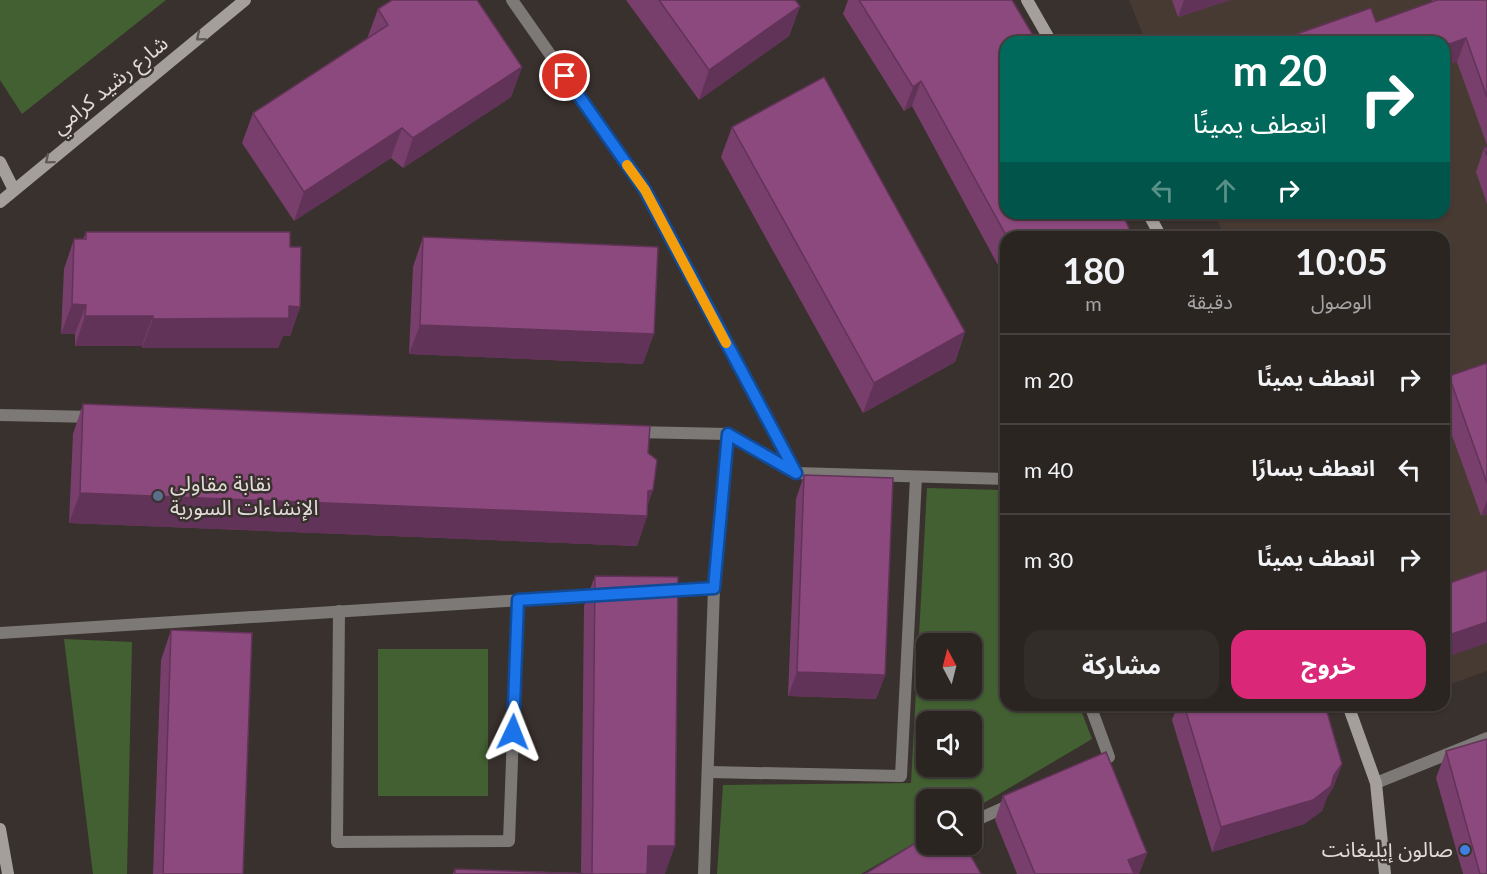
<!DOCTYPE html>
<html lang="ar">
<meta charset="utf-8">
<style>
body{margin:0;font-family:Lato,"Noto Sans Arabic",sans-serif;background:#332d2a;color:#f1f3f6;direction:rtl;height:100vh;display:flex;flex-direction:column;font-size:22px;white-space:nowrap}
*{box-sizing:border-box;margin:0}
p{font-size:20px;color:#a6a5a5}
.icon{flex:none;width:33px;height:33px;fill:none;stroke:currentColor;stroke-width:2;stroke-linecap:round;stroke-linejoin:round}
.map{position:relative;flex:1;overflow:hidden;direction:ltr}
.sheet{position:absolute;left:1000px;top:231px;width:450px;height:480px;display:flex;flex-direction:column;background:#2b2522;border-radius:18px;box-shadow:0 2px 4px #0004,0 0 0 2px #474240;direction:rtl}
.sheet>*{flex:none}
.top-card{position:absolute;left:1000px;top:36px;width:450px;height:183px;border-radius:18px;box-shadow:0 2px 4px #0004,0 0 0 2px #474240;direction:rtl;background:#00695c;color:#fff;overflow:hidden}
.needle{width:39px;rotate:353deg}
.fabs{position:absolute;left:916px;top:633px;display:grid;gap:12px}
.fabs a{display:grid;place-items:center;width:66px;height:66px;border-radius:12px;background:#2b2522;box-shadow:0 2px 4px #0004,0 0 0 2px #474240;font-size:30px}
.pin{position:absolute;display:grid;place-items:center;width:51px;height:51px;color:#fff;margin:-26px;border:3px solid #fff;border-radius:50%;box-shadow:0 2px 6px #0007}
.me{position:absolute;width:66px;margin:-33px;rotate:2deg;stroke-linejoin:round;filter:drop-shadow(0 0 4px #0008)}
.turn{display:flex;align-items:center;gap:21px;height:126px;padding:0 24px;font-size:27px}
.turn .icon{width:78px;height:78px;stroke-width:2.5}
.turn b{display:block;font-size:42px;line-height:51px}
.lanes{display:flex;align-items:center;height:57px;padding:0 24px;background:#0003;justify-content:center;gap:30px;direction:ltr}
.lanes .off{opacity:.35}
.eta{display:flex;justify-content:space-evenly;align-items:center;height:102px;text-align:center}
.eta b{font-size:36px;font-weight:700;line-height:42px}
.cta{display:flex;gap:12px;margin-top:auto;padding:12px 24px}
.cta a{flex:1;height:69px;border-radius:18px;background:#db2777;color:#fff;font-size:24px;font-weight:700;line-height:69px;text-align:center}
.cta a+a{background:#332d2a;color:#f1f3f6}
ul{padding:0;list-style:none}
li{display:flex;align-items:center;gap:18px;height:90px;padding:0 24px;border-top:2px solid #474240}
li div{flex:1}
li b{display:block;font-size:22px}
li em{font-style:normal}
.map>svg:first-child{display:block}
.built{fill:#473a32}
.green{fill:#426031;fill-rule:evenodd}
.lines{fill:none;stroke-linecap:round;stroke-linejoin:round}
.minor{stroke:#7c7976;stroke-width:12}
.secondary{stroke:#a59f9b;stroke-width:12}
.wall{fill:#783f6c}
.shaded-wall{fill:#623358}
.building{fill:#8c497e;stroke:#623358;stroke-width:1.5}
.oneway{stroke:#5f5854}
.route-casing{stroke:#114b97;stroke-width:15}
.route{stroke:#1a73e8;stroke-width:10}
.slow{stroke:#f59e0b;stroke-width:10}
.service-dot{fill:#5c6f8a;stroke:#39312d;stroke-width:2}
.shop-dot{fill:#3f7fe0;stroke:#39312d;stroke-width:2}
.labels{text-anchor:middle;stroke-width:5;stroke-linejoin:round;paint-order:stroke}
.street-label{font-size:21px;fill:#e1dcd9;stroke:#39312d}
.poi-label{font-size:21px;fill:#e1dcd9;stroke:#39312d;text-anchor:start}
</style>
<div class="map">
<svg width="1487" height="874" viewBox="0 0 1487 874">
<rect width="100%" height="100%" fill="#39312d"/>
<!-- built -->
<path class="built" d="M1129 0H1487V671L1445 686 1444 237H1224L1215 213H1444V42H1146Z"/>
<!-- green -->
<g class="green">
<path d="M0 0H166L22 114 0 80Z"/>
<path d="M927 488 1001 490 1006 506V705H1079L1092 739 972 810V800H927V836L861 874H717L723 785 911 783ZM927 644H972V688H927ZM927 722H972V766H927Z"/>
<path d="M64 639 132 642 127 874H93Z"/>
<rect x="378" y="649" width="110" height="147"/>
</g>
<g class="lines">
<!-- minor -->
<g class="minor">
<path d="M512 0 645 190 795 472"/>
<path d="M0 415 95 417"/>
<path d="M634 432 728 434 796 473 1006 479"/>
<path d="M662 591 714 588"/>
<path d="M339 611 337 842 509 841 518 600"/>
<path d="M0 633 602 595"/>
<path d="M1090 705 1109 757 1095 764"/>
<path d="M710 772 901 776 916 477"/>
<path d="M1376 783 1487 738"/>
<path d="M972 822 1012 804"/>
<path d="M704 874 714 588 728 434"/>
</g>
<!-- secondary -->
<g class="secondary">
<path d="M1027 0 1051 42"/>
<path d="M0 162 14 190"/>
<path d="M0 202 245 0"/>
<path d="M1148 213 1161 237"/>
<path d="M1348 705 1376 783 1385 874"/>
<path d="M0 829 8 874"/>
</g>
</g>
<!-- wall -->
<g class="wall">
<path d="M626 0H795L800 6 789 36 699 100Z"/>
<path d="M848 0H1012L1006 237V280L912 106 904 111 843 14Z"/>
<path d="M1172 0H1230L1178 17Z"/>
<path d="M1432 0H1487V145L1457 62 1376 22 1432 2Z"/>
<path d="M378 9 522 67 511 97 403 168 391 158 294 221 242 143 253 113 367 39Z"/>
<path d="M732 127 965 332 955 362 863 413 721 157Z"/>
<path d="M1487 147V204L1476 172 1484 148Z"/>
<path d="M86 232 290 247 300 307 290 336H283L278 348H142V346H75V334H61L64 269 74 239H83Z"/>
<path d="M423 237 643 364 409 354 413 267Z"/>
<path d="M1487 363V514L1481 516 1444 413V388L1449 376Z"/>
<path d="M83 404 648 453 653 490 648 504 647 516 637 546 69 523 73 434Z"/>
<path d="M804 475 885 675 876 699 788 696 796 499Z"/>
<path d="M1487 570 1444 658V585Z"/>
<path d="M595 576 665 874H453L455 869 581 873 584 606Z"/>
<path d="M171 630 243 874H153L161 660Z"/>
<path d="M1172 705H1325L1342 764 1333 788 1327 797 1322 811 1304 824 1212 852 1172 720 1175 712Z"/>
<path d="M1446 751 1487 874H1463L1436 778Z"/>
<path d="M1003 796 1147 853 1139 874H1017L995 820Z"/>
</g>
<!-- shaded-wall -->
<g class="shaded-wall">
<path d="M1184 0H1230L1178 17Z"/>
<path d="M800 6 789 36 699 100 709 70Z"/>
<path d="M1466 38 1457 62 1444 66V46Z"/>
<path d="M522 67 511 97 403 168 413 138Z"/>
<path d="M921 81 912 106 904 111 913 87Z"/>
<path d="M402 128 391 158 294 221 304 192Z"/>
<path d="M72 304 86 305 75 334H61Z"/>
<path d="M289 306 300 307 290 336H283L278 348H142L153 319Z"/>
<path d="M85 316H153L142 346H75Z"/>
<path d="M420 325 654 334 643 364 409 354Z"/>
<path d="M965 332 955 362 863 413 874 383Z"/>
<path d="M653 490 644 516H647L637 546 69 523 80 493 648 491Z"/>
<path d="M1487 500V514L1481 516Z"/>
<path d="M1487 622V643L1444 658V649L1449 635Z"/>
<path d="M797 672 885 675 876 699 788 696Z"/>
<path d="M1342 764 1333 788 1327 797 1322 811 1304 824 1212 852 1221 827 1334 775Z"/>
<path d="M648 846H675L665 874H638Z"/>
<path d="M1147 853 1139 874H1123L1128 860Z"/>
</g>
<!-- building -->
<g class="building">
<path d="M392 0H477L522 67 413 138 402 128 304 192 253 113 388 25 378 9Z"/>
<path d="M659 0H795L800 6 709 70Z"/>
<path d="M859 0H1012L1037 42H1006V213H1122L1133 237H1007L921 81 913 87Z"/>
<path d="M1437 0H1487V97L1466 38 1444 46V42H1274L1371 8 1376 22Z"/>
<path d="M824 77 965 332 874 383 732 127Z"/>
<path d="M1487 147V156L1484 148Z"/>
<path d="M86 232H290V247H301L300 307 289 306V318L153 319V316H85L86 305 72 304 74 239H86Z"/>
<path d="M423 237 658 247 654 334 420 325Z"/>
<path d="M1487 363V483L1449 376Z"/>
<path d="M83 404 650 426 648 453 657 460 653 490 648 491 647 516 80 493Z"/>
<path d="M804 475 893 478 885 675 797 672Z"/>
<path d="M1487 570V622L1449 635 1444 621V585Z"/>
<path d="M595 576 678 577 675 846H648L647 874H455V869L592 874Z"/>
<path d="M171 630 252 633 243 874H163Z"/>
<path d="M1184 705H1325L1342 764 1334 775 1331 786 1313 800 1221 827Z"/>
<path d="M1487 739V874H1480L1446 751Z"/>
<path d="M1106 752 1147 853 1128 860 1134 874H1035L1003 796Z"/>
<path d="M927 836V844H964L981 874H865Z"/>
</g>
<!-- one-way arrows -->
<defs><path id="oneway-chevron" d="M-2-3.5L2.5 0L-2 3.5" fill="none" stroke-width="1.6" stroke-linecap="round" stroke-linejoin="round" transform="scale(1.5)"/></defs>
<g class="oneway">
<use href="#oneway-chevron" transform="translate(200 37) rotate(141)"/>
<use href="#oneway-chevron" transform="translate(49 160) rotate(140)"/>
</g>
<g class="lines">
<!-- route casing -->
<g class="route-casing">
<path id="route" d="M513 732 518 600 714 588 728 434 796 473 645 190 565 76"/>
</g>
<!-- route -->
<use href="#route" class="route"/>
<!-- slow -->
<path class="slow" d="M627 165 645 190 726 343"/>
</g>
<!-- markers -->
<circle class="service-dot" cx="158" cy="496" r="6"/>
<circle class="shop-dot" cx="1465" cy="850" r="6"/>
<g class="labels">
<!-- street labels -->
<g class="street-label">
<text transform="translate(110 85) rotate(-39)" y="7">شارع رشيد كرامي</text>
</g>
<!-- poi labels -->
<g class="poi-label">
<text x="170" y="491">نقابة مقاولي<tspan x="170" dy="24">الإنشاءات السورية</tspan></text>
<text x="1453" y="857" text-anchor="end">صالون إيليغانت</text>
</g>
</g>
</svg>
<div class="fabs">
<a><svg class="needle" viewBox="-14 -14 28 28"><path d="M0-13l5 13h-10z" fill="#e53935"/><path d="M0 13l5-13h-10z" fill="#a6a5a5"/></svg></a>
<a><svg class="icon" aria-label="sound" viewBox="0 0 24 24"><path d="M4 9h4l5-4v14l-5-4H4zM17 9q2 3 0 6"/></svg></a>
<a><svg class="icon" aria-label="search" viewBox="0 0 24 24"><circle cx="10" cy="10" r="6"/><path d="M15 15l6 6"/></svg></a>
</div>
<div class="pin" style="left:565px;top:76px;background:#d93025"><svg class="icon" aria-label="arrive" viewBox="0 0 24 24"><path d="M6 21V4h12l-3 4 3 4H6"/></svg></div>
<svg class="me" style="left:513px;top:732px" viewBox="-20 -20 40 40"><path d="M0-17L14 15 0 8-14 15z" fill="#1a73e8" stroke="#fff" stroke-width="4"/></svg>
<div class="top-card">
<div class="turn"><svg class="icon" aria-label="right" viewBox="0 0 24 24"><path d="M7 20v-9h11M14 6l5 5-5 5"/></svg><div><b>20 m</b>انعطف يمينًا</div></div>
<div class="lanes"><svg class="icon off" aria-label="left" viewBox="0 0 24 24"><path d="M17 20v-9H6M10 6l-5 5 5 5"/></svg><svg class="icon off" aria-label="ahead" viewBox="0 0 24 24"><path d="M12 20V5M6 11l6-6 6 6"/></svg><svg class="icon" aria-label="right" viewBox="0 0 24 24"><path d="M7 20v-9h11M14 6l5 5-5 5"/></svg></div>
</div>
<section class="sheet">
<div class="eta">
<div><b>10:05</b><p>الوصول</p></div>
<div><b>1</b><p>دقيقة</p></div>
<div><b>180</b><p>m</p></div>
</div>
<ul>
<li><svg class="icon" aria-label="right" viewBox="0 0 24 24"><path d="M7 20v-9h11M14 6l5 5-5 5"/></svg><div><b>انعطف يمينًا</b></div><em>20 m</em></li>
<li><svg class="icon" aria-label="left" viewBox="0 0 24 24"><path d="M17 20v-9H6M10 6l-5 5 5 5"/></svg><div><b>انعطف يسارًا</b></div><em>40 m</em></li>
<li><svg class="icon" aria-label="right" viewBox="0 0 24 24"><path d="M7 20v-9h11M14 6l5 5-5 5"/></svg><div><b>انعطف يمينًا</b></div><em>30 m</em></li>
</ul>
<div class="cta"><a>خروج</a><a>مشاركة</a></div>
</section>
</div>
